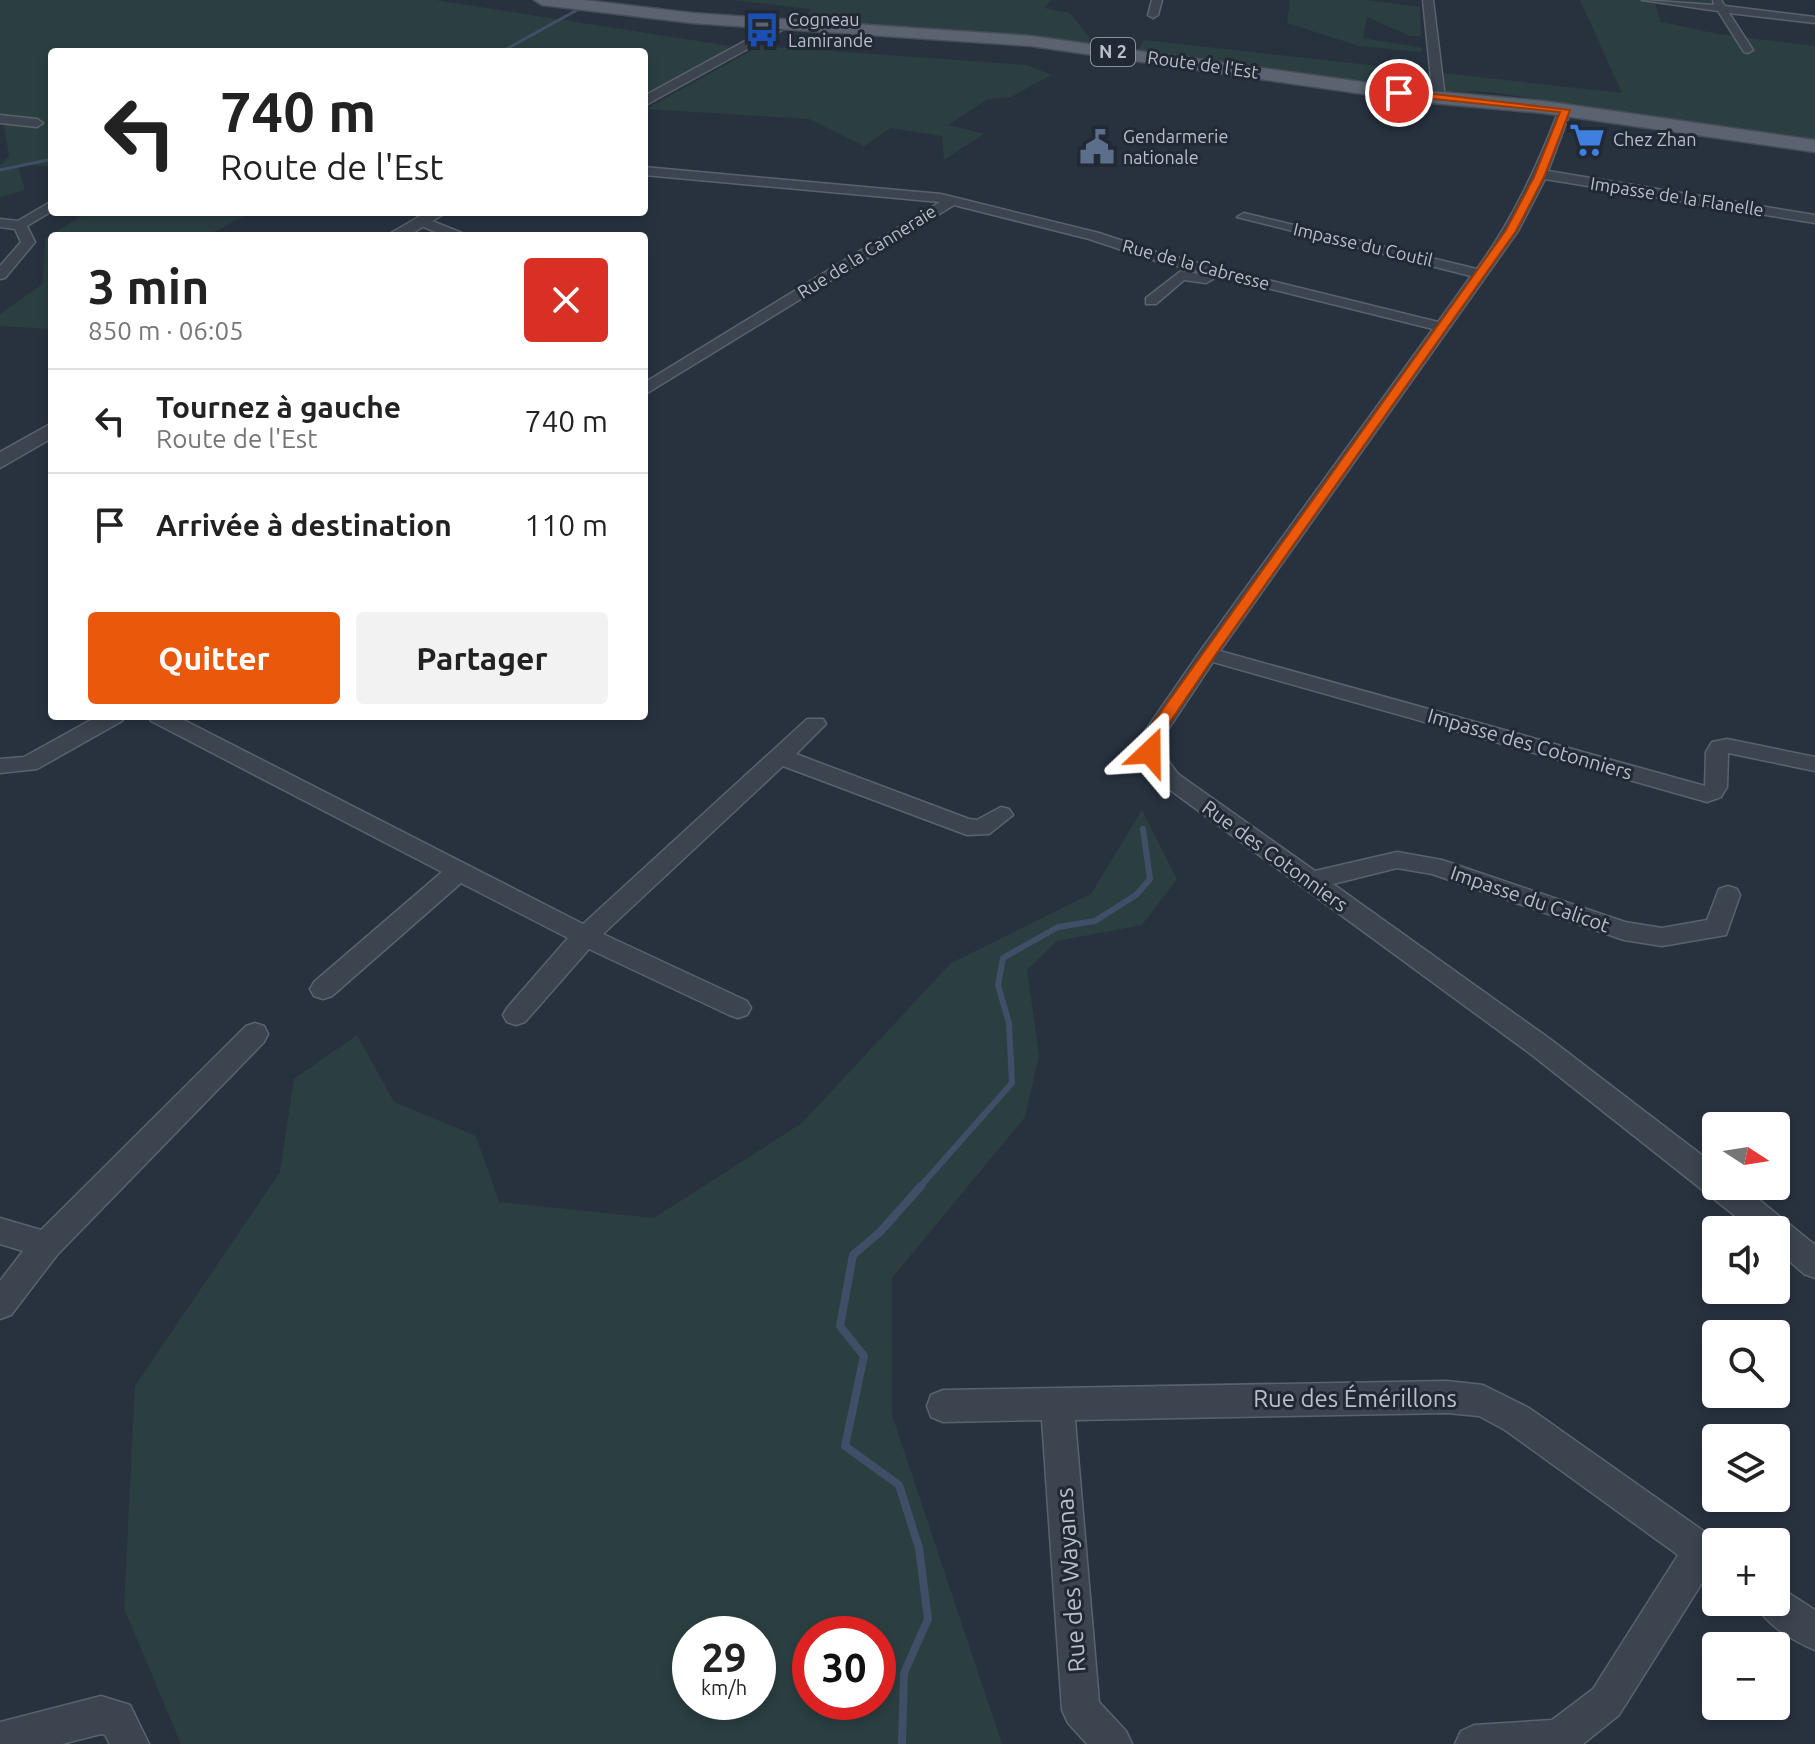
<!DOCTYPE html>
<html lang="fr">
<meta charset="utf-8">
<style>
body{margin:0;font-family:Ubuntu,sans-serif;background:#f2f2f2;color:#222;height:100vh;display:flex;flex-direction:column;font-size:30px;white-space:nowrap}
*{box-sizing:border-box;margin:0}
p{font-size:26px;color:#767676}
.icon{flex:none;width:44px;height:44px;fill:none;stroke:currentColor;stroke-width:2;stroke-linecap:round;stroke-linejoin:round}
.map{position:relative;flex:1;overflow:hidden}
.details{position:absolute;left:48px;top:232px;width:600px;height:488px;display:flex;flex-direction:column;background:#fff;border-radius:8px;box-shadow:0 4px 12px #0003}
.details>*{flex:none}
.guide{position:absolute;left:48px;top:48px;width:600px;height:168px;border-radius:8px;box-shadow:0 4px 12px #0003;background:#fff;color:#222;overflow:hidden}
.needle{width:52px;rotate:102deg}
.controls{position:absolute;left:1702px;top:1112px;display:grid;gap:16px}
.controls a{display:grid;place-items:center;width:88px;height:88px;border-radius:8px;background:#fff;box-shadow:0 4px 12px #0003;font-size:40px}
.speed{position:absolute;left:672px;top:1616px;display:flex;gap:16px;font-size:40px;font-weight:700;text-align:center}
.speed>*{display:grid;place-content:center;width:104px;height:104px;border-radius:50%;background:#fff;box-shadow:0 4px 12px #0003;line-height:1}
.speed small{font-size:20px;font-weight:400}
.speed .limit{border:12px solid #d22;background:#fff;color:#111}
.pin{position:absolute;display:grid;place-items:center;width:68px;height:68px;color:#fff;margin:-34px;border:4px solid #fff;border-radius:50%;box-shadow:0 2px 8px #0007}
.me{position:absolute;width:88px;margin:-44px;rotate:23deg;stroke-linejoin:round;filter:drop-shadow(0 0 6px #0008)}
.turn{display:flex;align-items:center;gap:28px;height:168px;padding:0 40px;font-size:36px}
.turn .icon{width:104px;height:104px;stroke-width:2.5}
.turn b{display:block;font-size:56px;line-height:68px}
.round{display:grid;place-items:center;flex:none;width:84px;height:84px;border-radius:8px;background:#f2f2f2}
.headline{display:flex;align-items:center;justify-content:space-between;height:136px;padding:0 40px}
h1{font-size:48px;font-weight:700;line-height:60px}
.button{display:flex;gap:16px;margin-top:auto;padding:16px 40px}
.button a{flex:1;height:92px;border-radius:8px;background:#ea580c;color:#fff;font-size:32px;font-weight:700;line-height:92px;text-align:center}
.button a+a{background:#f2f2f2;color:#222}
ul{padding:0;list-style:none}
li{display:flex;align-items:center;gap:24px;height:104px;padding:0 40px;border-top:2px solid #e0e0e0}
li div{flex:1}
li b{display:block;font-size:30px}
li em{font-style:normal}
.map>svg:first-child{display:block}
.green{fill:#2b3f41;fill-rule:evenodd}
.lines{fill:none;stroke-linecap:round;stroke-linejoin:round}
.stream-far2{stroke:#404f67;stroke-width:3}
.stream-far1{stroke:#404f67;stroke-width:6}
.stream{stroke:#404f67;stroke-width:8}
.minor-casing{stroke:#5a626d;stroke-width:3}
.tertiary-casing{stroke:#5a626d;stroke-width:3}
.primary-casing{stroke:#464d58;stroke-width:3}
.minor{fill:#3c444f;fill-rule:evenodd}
.tertiary{fill:#3c444f;fill-rule:evenodd}
.primary{fill:#5a636f;fill-rule:evenodd}
.route{fill:#ea580c;stroke:#983908;stroke-width:2}
.labels{text-anchor:middle;stroke-width:6;stroke-linejoin:round;paint-order:stroke}
.far-poi-label{font-size:18px;fill:#b9bfca;stroke:#212935;text-anchor:start}
.shield{fill:#212935;stroke:#8b929d;stroke-width:2}
.shield-label{font-size:18px;font-weight:bold;fill:#b9bfca}
.far-street-label{font-size:18px;fill:#b9bfca;stroke:#212935}
.street-label{font-size:20px;fill:#b9bfca;stroke:#212935}
.near-street-label{font-size:24px;fill:#b9bfca;stroke:#212935}
</style>
<div class="map">
<svg width="1815" height="1744" viewBox="0 0 1815 1744">
<rect width="100%" height="100%" fill="#28323f"/>
<!-- green -->
<g class="green">
<path d="M0 0H435L730 46 722 54 644 94V52H52V167L17 164 25 190 0 197V166L9 156 3 119 0 117Z"/>
<path d="M733 0H1051L1044 8 1070 13 1089 37V45L802 22 811 9Z"/>
<path d="M1290 0H1366L1420 7 1421 36H1410L1367 17 1363 38 1423 48 1421 52 1359 46 1287 23Z"/>
<path d="M1580 0H1722L1729 12 1655 4 1661 22 1718 34 1815 46V140L1490 92 1405 90 1137 52 1144 40 1622 93Z"/>
<path d="M760 46 1027 65 1051 75 1011 97 988 99 948 125 984 134 944 160 942 136 891 128 864 146 809 119 646 109Z"/>
<path d="M87 212H252L206 236H52V329L0 326V314L43 284 45 239Z"/>
<path d="M1142 810 1177 879 1142 925 1057 941 1027 970 1039 1055 1025 1117 892 1278V1415L1002 1744H181L124 1608 135 1386 280 1172 294 1079 357 1035 394 1102 476 1136 499 1202 654 1218 802 1123 951 963 1091 894ZM690 1634H758V1702H690ZM810 1634H878V1702H810Z"/>
</g>
<g class="lines">
<!-- stream-far2 -->
<g class="stream-far2">
<path d="M501 52 577 10"/>
<path d="M0 170 52 159"/>
</g>
<!-- stream-far1 -->
<path class="stream-far1" d="M919 1188 1012 1083 1009 1023 998 985 1003 958 1058 927 1095 921 1136 895 1150 879 1143 829"/>
<!-- stream -->
<path class="stream" d="M902 1744 904 1673 928 1619 919 1548 899 1485 845 1446 864 1356 840 1326 853 1255 880 1232 921 1186"/>
<!-- minor casing -->
<g class="minor-casing">
<g id="minor">
<path d="M1152 0H1162L1158 15 1153 18 1148 15Z"/>
<path d="M1423 0H1433L1445 98 1439 101 1433 98Z"/>
<path d="M1642 0 1714 5 1713 0H1721L1725 6 1815 17V23L1729 13 1753 50 1748 53 1744 52 1718 11Z"/>
<path d="M1565 106 1571 110 1548 171 1815 215V223L1545 179 1518 231 1220 651 1705 786 1706 752 1712 742 1727 739 1815 757V771L1728 753 1727 787 1721 797 1707 802 1213 662 1165 734 1161 751 1178 774 1315 871 1397 852 1442 860 1625 922 1662 928 1707 920 1719 889 1728 886 1737 889 1740 895 1726 935 1662 946 1624 940 1432 874 1397 868 1333 884 1550 1039 1716 1166V1186H1742L1815 1245V1278L1804 1274 1776 1249V1230H1753L1532 1055 1162 784 1139 752 1143 734 1201 650 1433 329 1149 259 1089 239 954 205 644 395V383L940 202 644 175V167L941 194 1099 233 1159 253 1438 322 1471 276 1237 217 1244 213 1477 269C1513 219 1537 167 1559 110Z"/>
<path d="M0 115 37 119 43 123 37 127 0 123Z"/>
<path d="M52 201V211L27 226 35 242 5 278 0 279V266L21 242 15 229 0 227V219L18 221Z"/>
<path d="M422 217 462 233 464 236H445L417 224 415 221Z"/>
<path d="M1181 271 1211 276 1213 279 1206 283 1184 280 1156 304H1146V298Z"/>
<path d="M98 716H125L122 721 37 769 0 773V759L24 757Z"/>
<path d="M148 716H176L583 924 807 719H823L826 724 796 754 969 819 977 820 1001 807 1009 809 1013 815 989 834 967 835 783 766 603 934 747 1001 751 1008 747 1015 738 1018 729 1015 589 949 525 1022 516 1025 507 1022 503 1015 507 1008 568 938 461 883 332 996 323 999 314 996 310 989 314 982 442 872 151 721Z"/>
<path d="M255 1023 264 1026 268 1034 264 1042 57 1255 11 1315 0 1319V1281L23 1251 0 1244V1218L41 1230 246 1026Z"/>
<path d="M1447 1381 1483 1385 1529 1408 1719 1542H1716V1579L1707 1575 1619 1715 1583 1744H1455L1461 1731 1474 1725 1552 1720 1593 1689 1678 1555 1505 1430 1479 1416 1447 1413 1075 1420 1099 1702 1126 1731 1132 1744H1087L1068 1723 1062 1710 1042 1420 943 1422 931 1417 927 1406 931 1395 943 1390Z"/>
<path d="M1776 1585 1815 1610V1650C1793 1641 1764 1624 1755 1602H1776Z"/>
<path d="M101 1696 130 1705 149 1744H110L105 1735 101 1734 62 1744H0V1722Z"/>
</g>
</g>
<!-- tertiary casing -->
<g class="tertiary-casing">
<g id="tertiary">
<path d="M780 22 791 25 644 106V96Z"/>
<path d="M427 212H447L408 236H386Z"/>
<path d="M52 423V438L0 468V452Z"/>
</g>
</g>
<!-- primary casing -->
<g class="primary-casing">
<path id="primary" d="M534 0H584L692 13 1031 36 1420 90 1543 101 1815 140V152L1543 113 1420 102 1031 46 692 23 542 5Z"/>
</g>
<!-- minor -->
<use href="#minor" class="minor"/>
<!-- tertiary -->
<use href="#tertiary" class="tertiary"/>
<!-- primary -->
<use href="#primary" class="primary"/>
</g>
<!-- route -->
<path class="route" d="M1399 90 1570 110 1544 177 1516 231 1214 657 1162 734 1156 756H1144L1142 752 1148 730 1506 230 1534 177 1560 112 1396 95Z"/>
<!-- icons -->
<defs>
<g id="bus-bare" transform="scale(2.76)"><path d="M-5-6H5V4H4V6H2V4H-2V6H-4V4H-5ZM-3.5-4V0h7V-4ZM-3.5 1.2v1.5H-2V1.2ZM2 1.2v1.5H3.5V1.2Z" fill="#1a4fb4" stroke="#212935" stroke-width="2.5" paint-order="stroke"/></g>
<g id="supermarket-bare" transform="scale(2.76)"><path d="M-6-5.5h2.5l.6 2H6L4.5 2H-2.5L-4.4-4H-6ZM-1.5 3.2a1.3 1.3 0 1 0 .1 0ZM3 3.2a1.3 1.3 0 1 0 .1 0Z" fill="#3f7fe0" stroke="#212935" stroke-width="2.5" paint-order="stroke"/></g>
<g id="civic-bare" transform="scale(2.76)"><path d="M-.6-6.5H3V-4.5H.6V-3L4-1V1h2V6H-6V1h2V-1L-.6-3ZM-1.2 2.5V6h2.4V2.5Z" fill="#5c6f8a" stroke="#212935" stroke-width="2.5" paint-order="stroke"/></g>
</defs>
<g fill-rule="evenodd">
<use href="#bus-bare" x="762" y="30"/>
<use href="#supermarket-bare" x="1587" y="140"/>
<use href="#civic-bare" x="1097" y="147"/>
</g>
<g class="labels">
<!-- far-poi labels -->
<g class="far-poi-label">
<text x="788" y="26">Cogneau<tspan x="788" dy="21">Lamirande</tspan></text>
<text x="1123" y="143">Gendarmerie<tspan x="1123" dy="21">nationale</tspan></text>
<text x="1613" y="146">Chez Zhan</text>
</g>
<!-- shield labels -->
<rect class="shield" x="1091" y="38" width="44" height="28" rx="6"/>
<g class="shield-label">
<text x="1113" y="58">N 2</text>
</g>
<!-- far-street labels -->
<g class="far-street-label">
<text transform="translate(1203 65) rotate(8)" y="6">Route de l'Est</text>
<text transform="translate(1677 197) rotate(9)" y="6">Impasse de la Flanelle</text>
<text transform="translate(1363 245) rotate(13)" y="6">Impasse du Coutil</text>
<text transform="translate(867 252) rotate(-32)" y="6">Rue de la Canneraie</text>
<text transform="translate(1196 265) rotate(15)" y="6">Rue de la Cabresse</text>
</g>
<!-- street labels -->
<g class="street-label">
<text transform="translate(1530 744) rotate(16)" y="7">Impasse des Cotonniers</text>
<text transform="translate(1275 856) rotate(36)" y="7">Rue des Cotonniers</text>
<text transform="translate(1530 899) rotate(19)" y="7">Impasse du Calicot</text>
</g>
<!-- near-street labels -->
<g class="near-street-label">
<text x="1355" y="1407">Rue des Émérillons</text>
<text transform="translate(1071 1580) rotate(-94)" y="8">Rue des Wayanas</text>
</g>
</g>
</svg>
<div class="controls">
<a><svg class="needle" viewBox="-14 -14 28 28"><path d="M0-13l5 13h-10z" fill="#e53935"/><path d="M0 13l5-13h-10z" fill="#767676"/></svg></a>
<a><svg class="icon" aria-label="sound" viewBox="0 0 24 24"><path d="M4 9h4l5-4v14l-5-4H4zM17 9q2 3 0 6"/></svg></a>
<a><svg class="icon" aria-label="search" viewBox="0 0 24 24"><circle cx="10" cy="10" r="6"/><path d="M15 15l6 6"/></svg></a>
<a><svg class="icon" aria-label="layers" viewBox="0 0 24 24"><path d="M12 4l9 5-9 5-9-5zM3 14l9 5 9-5"/></svg></a>
<a>+</a>
<a>−</a>
</div>
<div class="speed"><div>29<small>km/h</small></div><div class="limit">30</div></div>
<div class="pin" style="left:1399px;top:93px;background:#d93025"><svg class="icon" aria-label="arrive" viewBox="0 0 24 24"><path d="M6 21V4h12l-3 4 3 4H6"/></svg></div>
<svg class="me" style="left:1150px;top:752px" viewBox="-20 -20 40 40"><path d="M0-17L14 15 0 8-14 15z" fill="#ea580c" stroke="#fff" stroke-width="4"/></svg>
<div class="guide">
<div class="turn"><svg class="icon" aria-label="left" viewBox="0 0 24 24"><path d="M17 20v-9H6M10 6l-5 5 5 5"/></svg><div><b>740 m</b>Route de l'Est</div></div>
</div>
<section class="details">
<div class="headline"><div><h1>3 min</h1><p>850 m · 06:05</p></div><a class="round" style="background:#d93025;color:#fff"><svg class="icon" aria-label="close" viewBox="0 0 24 24"><path d="M6 6l12 12M18 6L6 18"/></svg></a></div>
<ul>
<li><svg class="icon" aria-label="left" viewBox="0 0 24 24"><path d="M17 20v-9H6M10 6l-5 5 5 5"/></svg><div><b>Tournez à gauche</b><p>Route de l'Est</p></div><em>740 m</em></li>
<li><svg class="icon" aria-label="arrive" viewBox="0 0 24 24"><path d="M6 21V4h12l-3 4 3 4H6"/></svg><div><b>Arrivée à destination</b></div><em>110 m</em></li>
</ul>
<div class="button"><a>Quitter</a><a>Partager</a></div>
</section>
</div>
